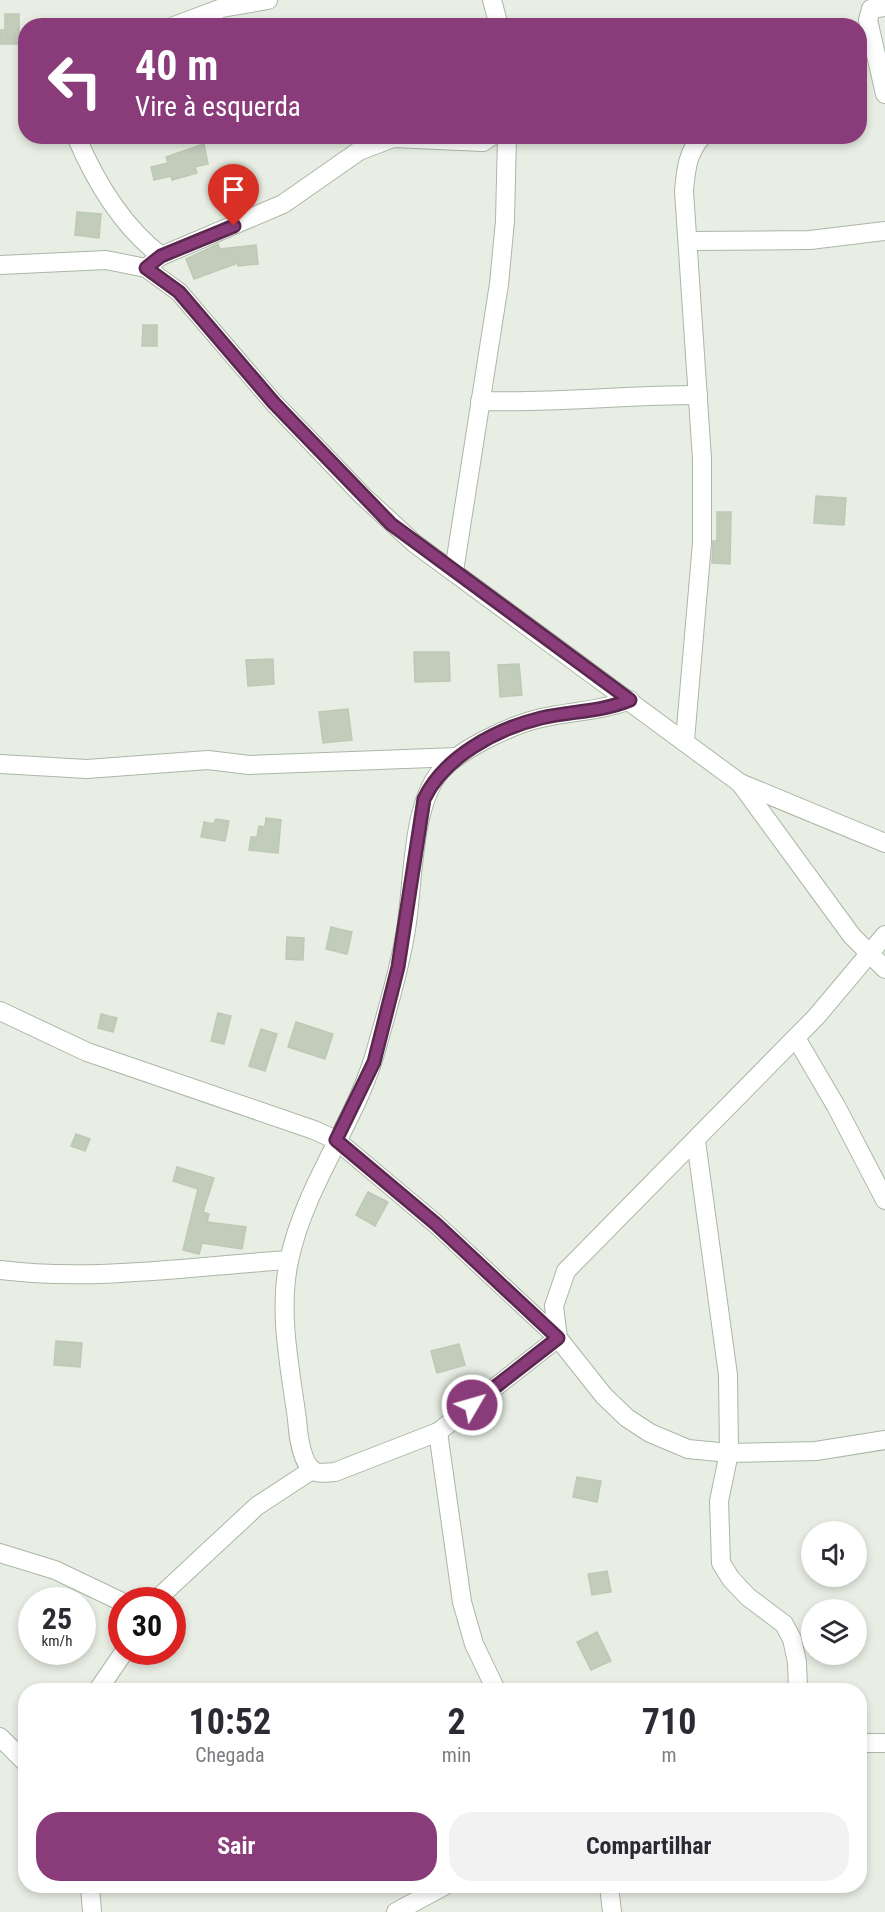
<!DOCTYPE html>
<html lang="pt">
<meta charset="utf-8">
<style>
body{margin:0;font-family:"Roboto Condensed",sans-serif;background:#f2f2f3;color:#2b2b33;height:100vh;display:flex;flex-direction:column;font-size:22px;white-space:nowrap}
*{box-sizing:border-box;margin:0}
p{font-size:20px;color:#7c7c81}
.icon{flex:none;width:33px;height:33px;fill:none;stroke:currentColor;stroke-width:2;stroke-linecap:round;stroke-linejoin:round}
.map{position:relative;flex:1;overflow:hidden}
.details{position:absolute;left:18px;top:1683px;width:849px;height:210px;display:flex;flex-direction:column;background:#fff;border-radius:24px;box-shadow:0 3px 9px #0003}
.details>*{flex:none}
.guide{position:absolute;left:18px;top:18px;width:849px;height:126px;border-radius:24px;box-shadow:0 3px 9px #0003;background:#8a3c7a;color:#fff;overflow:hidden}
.tools{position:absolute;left:801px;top:1521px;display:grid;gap:12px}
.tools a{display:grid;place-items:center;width:66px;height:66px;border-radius:50%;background:#fff;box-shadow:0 3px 9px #0003;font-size:30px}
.speed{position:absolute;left:18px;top:1587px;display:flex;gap:12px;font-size:30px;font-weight:700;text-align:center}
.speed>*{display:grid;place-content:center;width:78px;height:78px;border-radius:50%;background:#fff;box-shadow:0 3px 9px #0003;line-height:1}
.speed small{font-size:15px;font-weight:400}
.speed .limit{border:9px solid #d22;background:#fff;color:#111}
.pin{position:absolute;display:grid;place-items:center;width:51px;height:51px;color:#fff;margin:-62px -26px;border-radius:50% 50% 50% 0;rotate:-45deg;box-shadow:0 0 6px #0007}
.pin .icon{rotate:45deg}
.me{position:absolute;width:66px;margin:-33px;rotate:52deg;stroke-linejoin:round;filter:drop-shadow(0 0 4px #0008)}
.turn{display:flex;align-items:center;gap:21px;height:126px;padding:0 18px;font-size:27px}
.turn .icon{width:78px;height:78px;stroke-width:2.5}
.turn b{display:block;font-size:42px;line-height:51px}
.eta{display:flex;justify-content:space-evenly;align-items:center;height:102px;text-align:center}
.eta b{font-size:36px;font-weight:700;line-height:42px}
.cta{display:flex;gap:12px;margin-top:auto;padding:12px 18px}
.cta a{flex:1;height:69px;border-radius:24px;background:#8a3c7a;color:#fff;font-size:24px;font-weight:700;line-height:69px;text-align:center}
.cta a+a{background:#f2f2f3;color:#2b2b33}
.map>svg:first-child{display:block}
.building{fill:#c2ccbb;stroke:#bdc9b5;stroke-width:1.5}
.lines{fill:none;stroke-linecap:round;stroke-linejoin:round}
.street-casing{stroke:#abb7a5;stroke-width:20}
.street{stroke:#fff;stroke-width:18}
.route-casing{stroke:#5a274f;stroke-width:15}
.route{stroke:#8a3c7a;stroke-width:10}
</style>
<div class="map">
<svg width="885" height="1912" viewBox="0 0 885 1912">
<rect width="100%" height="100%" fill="#e8eee3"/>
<!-- building -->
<g class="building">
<path d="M5 14H19V44H0V30H5Z"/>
<path d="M204 144 208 164 195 167 197 173 172 180 171 176 154 180 151 167 168 163 166 157Z"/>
<path d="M77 212 101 214 99 238 75 235Z"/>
<path d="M218 244 220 249 256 245 258 264 238 266V263L194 279 186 259Z"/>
<path d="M143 325H157V346H142Z"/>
<path d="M816 496 846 498 844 525 814 523Z"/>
<path d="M717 512H731L730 564 712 563 713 541H717Z"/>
<path d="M414 652H449L450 681 415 682Z"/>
<path d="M273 659 274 684 248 686 246 660Z"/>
<path d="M519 664 522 695 500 697 498 665Z"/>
<path d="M348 709 352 740 323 743 319 712Z"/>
<path d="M266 818 281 820 278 853 249 850 251 837H257L259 826 265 827Z"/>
<path d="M216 819 229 821 225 841 201 837 204 822 213 824Z"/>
<path d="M331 927 352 932 347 954 326 949Z"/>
<path d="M287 937 304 938 303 960 286 959Z"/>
<path d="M218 1013 231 1016 224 1044 211 1041Z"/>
<path d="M101 1014 117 1018 113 1032 98 1028Z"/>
<path d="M296 1022 333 1034 325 1059 288 1047Z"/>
<path d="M261 1029 277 1034 265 1071 249 1066Z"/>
<path d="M76 1134 90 1139 85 1151 71 1146Z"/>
<path d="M177 1167 214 1178 203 1212 209 1214 207 1222 246 1227 242 1249 202 1243 199 1254 183 1250 198 1189 173 1181Z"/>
<path d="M368 1192 388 1202 375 1226 356 1215Z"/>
<path d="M56 1341 82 1343 80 1367 54 1365Z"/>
<path d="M459 1344 465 1365 437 1373 431 1351Z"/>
<path d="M577 1477 601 1481 597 1502 573 1497Z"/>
<path d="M607 1571 611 1592 592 1595 588 1574Z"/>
<path d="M597 1632 611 1661 591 1670 577 1642Z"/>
</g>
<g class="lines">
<!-- street casing -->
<g class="street-casing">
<g id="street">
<path d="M492 0 499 26"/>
<path d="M885 7 871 9 868 20 885 94"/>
<path d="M174 26 222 8 268 0"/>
<path d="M76 136C95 181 122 226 161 256"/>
<path d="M689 241 810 240 885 231"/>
<path d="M0 265 106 260 146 268 179 292 274 403 363 496 414 543 740 783 885 843"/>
<path d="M146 268 161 256 283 204 359 151 393 138 483 142 492 136"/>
<path d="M480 401C553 403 625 395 698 395"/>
<path d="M454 571 499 284 505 221 507 136"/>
<path d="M630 700C601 711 572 711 541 718 511 725 460 749 440 772 410 809 414 888 405 935 399 971 388 1007 378 1043 359 1118 305 1183 289 1261 278 1312 290 1368 297 1419 298 1433 301 1466 316 1472 322 1474 328 1472 335 1472L438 1432 558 1338 554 1306 566 1271 816 1017 885 935"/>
<path d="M685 740 702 543V459L684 191C686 169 687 154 702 136"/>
<path d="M0 764 87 769 208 760 249 765 457 757"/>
<path d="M740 783 852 936 885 969"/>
<path d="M0 1011 87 1052 314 1130 336 1140 436 1224 558 1338 604 1396 627 1418 650 1433 688 1449 729 1453 816 1451 885 1440"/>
<path d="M796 1038 836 1106 885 1200"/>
<path d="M696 1141 728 1375 729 1453 719 1501 721 1563 731 1579 748 1597 784 1624 792 1639 797 1662 798 1690"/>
<path d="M0 1270C93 1282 195 1266 289 1260"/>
<path d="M438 1432 462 1602 474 1644 496 1690"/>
<path d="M0 1553 55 1570 122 1602"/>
<path d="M156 1600 257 1506 312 1470"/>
<path d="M98 1690 124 1652"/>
<path d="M0 1737 26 1763"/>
<path d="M860 1743H885"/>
<path d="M90 1886 92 1912"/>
<path d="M609 1886 612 1912"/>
<path d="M396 1912 444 1886"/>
</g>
</g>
<!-- street -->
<use href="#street" class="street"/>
</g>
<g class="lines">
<!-- route casing -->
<g class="route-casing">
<path id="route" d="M234 226 161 256 146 268 179 292 274 403 391 524 630 700C601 712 572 711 541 718 496 729 444 757 424 799L398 967 374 1062 336 1140 436 1224 558 1338 472 1405"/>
</g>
<!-- route -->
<use href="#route" class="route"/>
</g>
</svg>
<div class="tools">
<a><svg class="icon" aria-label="sound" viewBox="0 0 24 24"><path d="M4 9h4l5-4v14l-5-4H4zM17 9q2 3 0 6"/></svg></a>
<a><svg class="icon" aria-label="layers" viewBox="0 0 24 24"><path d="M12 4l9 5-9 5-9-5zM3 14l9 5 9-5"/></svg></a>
</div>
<div class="speed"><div>25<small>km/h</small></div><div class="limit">30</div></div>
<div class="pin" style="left:234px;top:226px;background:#d93025"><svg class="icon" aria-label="arrive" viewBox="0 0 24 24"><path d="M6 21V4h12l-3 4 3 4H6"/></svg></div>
<svg class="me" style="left:472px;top:1405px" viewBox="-20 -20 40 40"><circle r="17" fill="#8a3c7a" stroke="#fff" stroke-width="3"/><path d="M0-11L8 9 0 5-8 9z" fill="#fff"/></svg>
<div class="guide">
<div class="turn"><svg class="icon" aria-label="left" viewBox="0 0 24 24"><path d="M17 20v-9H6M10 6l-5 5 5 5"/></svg><div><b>40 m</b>Vire à esquerda</div></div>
</div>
<section class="details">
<div class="eta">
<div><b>10:52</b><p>Chegada</p></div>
<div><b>2</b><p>min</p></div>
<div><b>710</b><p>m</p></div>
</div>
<div class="cta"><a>Sair</a><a>Compartilhar</a></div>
</section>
</div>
